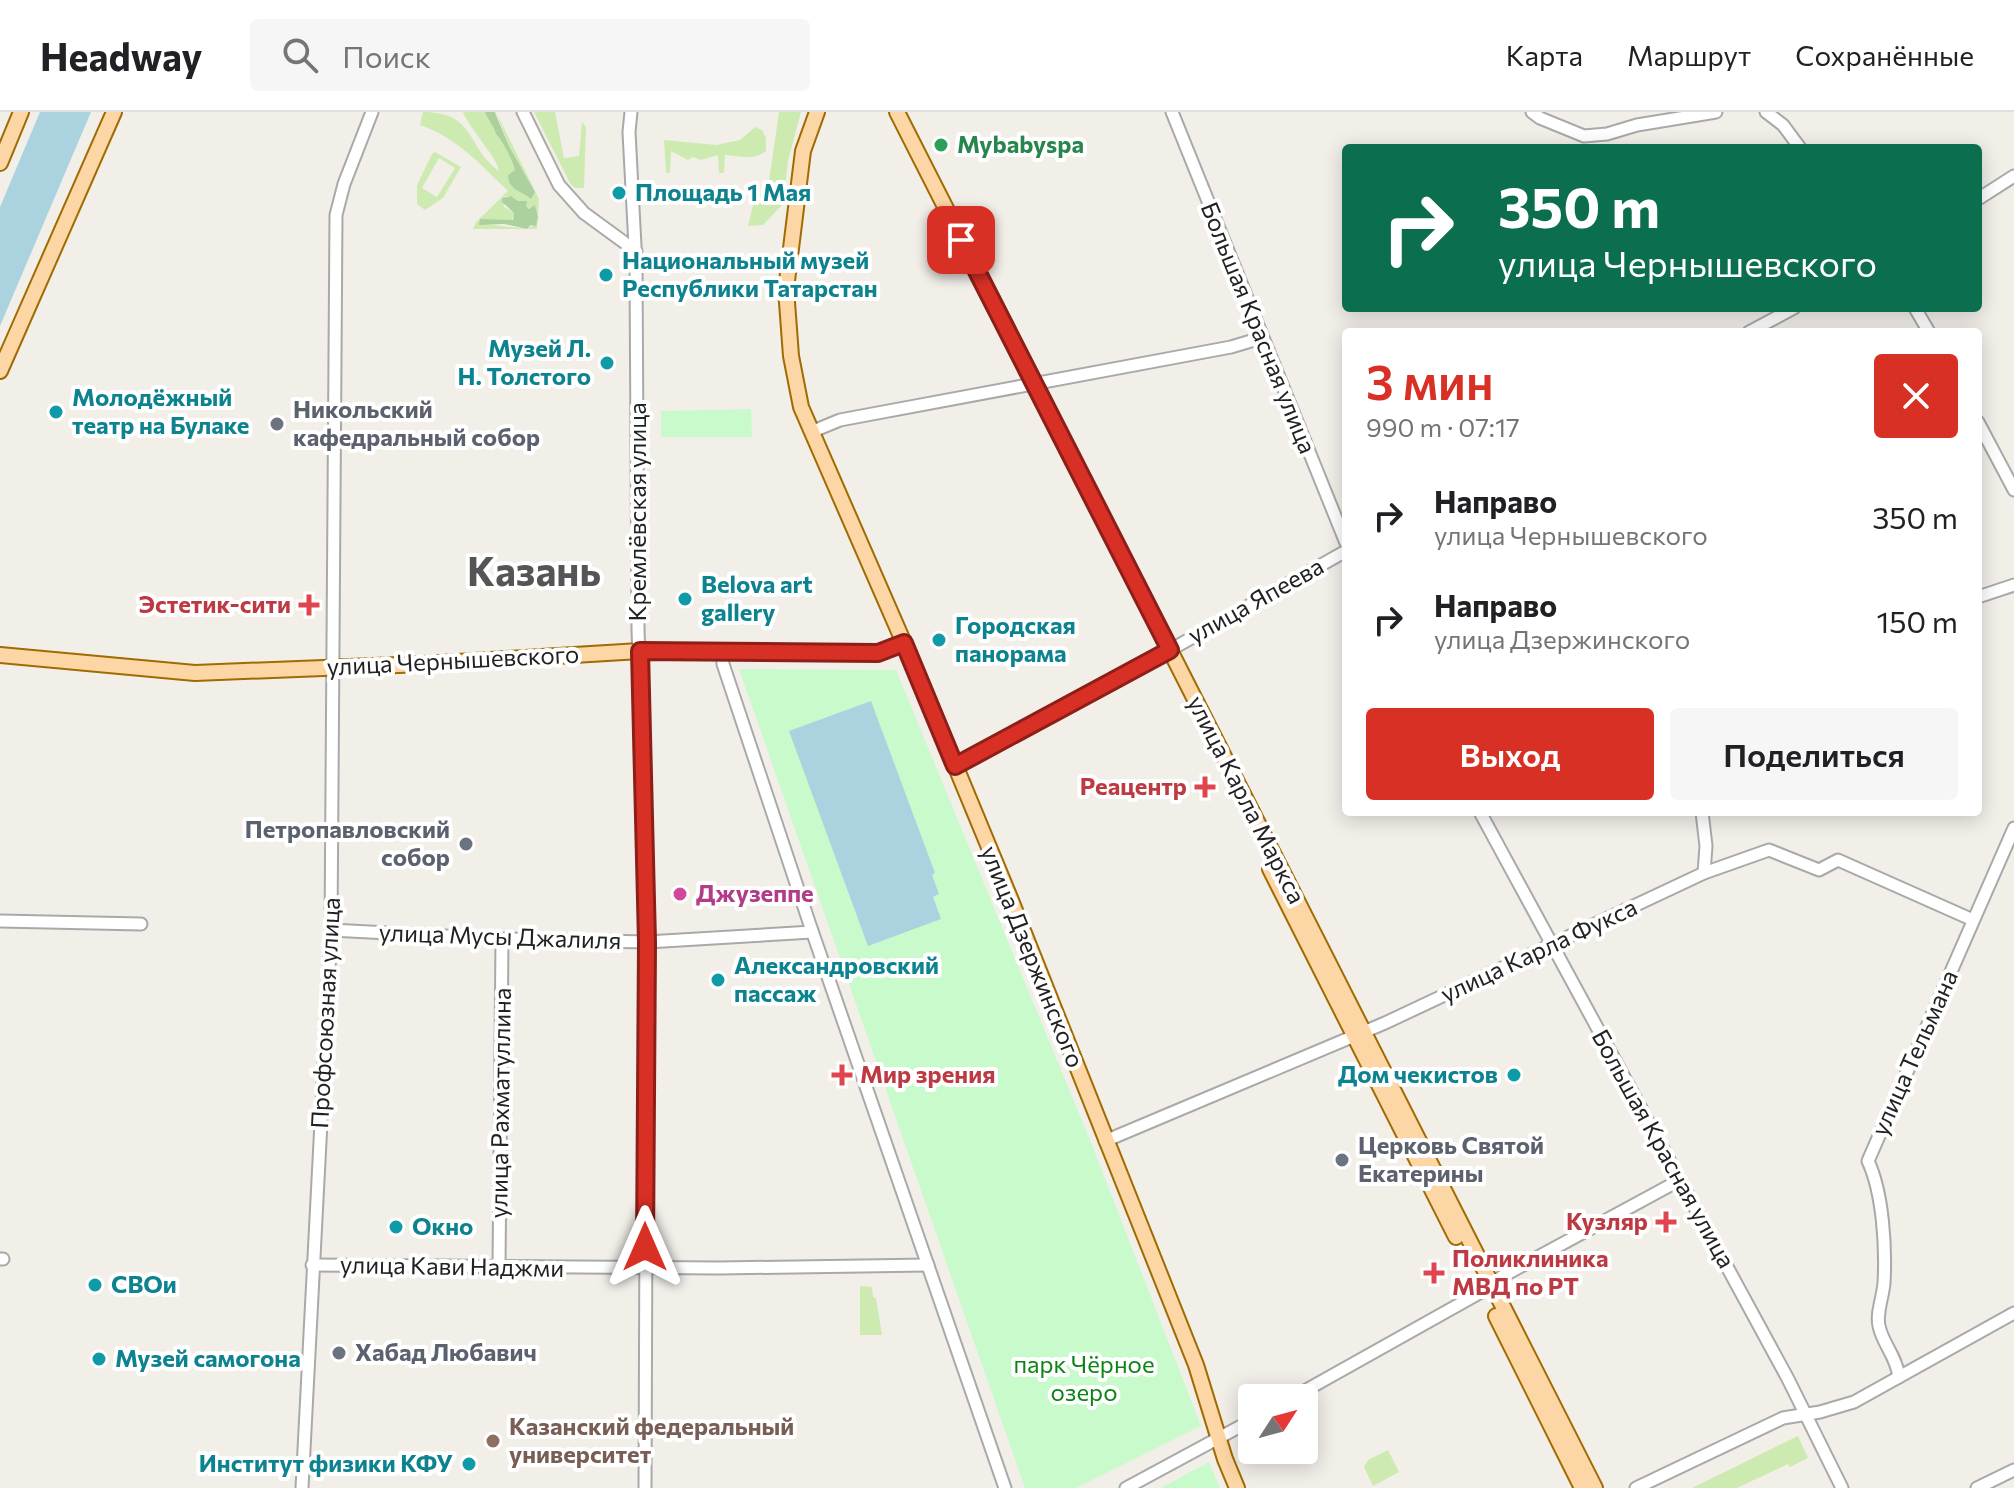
<!DOCTYPE html>
<html lang="ru">
<meta charset="utf-8">
<style>
body{margin:0;font-family:Commissioner,sans-serif;background:#f6f6f6;color:#202124;height:100vh;display:flex;flex-direction:column;font-size:30px;white-space:nowrap}
*{box-sizing:border-box;margin:0}
p{font-size:26px;color:#757577}
.icon{flex:none;width:44px;height:44px;fill:none;stroke:currentColor;stroke-width:2;stroke-linecap:round;stroke-linejoin:round}
.map{position:relative;flex:1;overflow:hidden}
.drawer{position:absolute;left:1342px;top:216px;width:640px;height:488px;display:flex;flex-direction:column;background:#fff;border-radius:8px;box-shadow:0 4px 20px #0003}
.drawer>*{flex:none}
.banner{position:absolute;left:1342px;top:32px;width:640px;height:168px;border-radius:8px;box-shadow:0 4px 20px #0003;background:#0b6e4f;color:#fff;overflow:hidden}
.needle{width:52px;rotate:54deg}
.buttons{position:absolute;left:1238px;top:1272px;display:grid;gap:16px}
.buttons a{display:grid;place-items:center;width:80px;height:80px;border-radius:8px;background:#fff;box-shadow:0 4px 20px #0003;font-size:40px}
.pin{position:absolute;display:grid;place-items:center;width:68px;height:68px;color:#fff;margin:-34px;border-radius:16px;box-shadow:0 4px 12px #0006}
.me{position:absolute;width:88px;margin:-44px;rotate:0deg;stroke-linejoin:round;filter:drop-shadow(0 0 6px #0008)}
.turn{display:flex;align-items:center;gap:28px;height:168px;padding:0 24px;font-size:36px}
.turn .icon{width:104px;height:104px;stroke-width:2.5}
.turn b{display:block;font-size:56px;line-height:68px}
.round{display:grid;place-items:center;flex:none;width:84px;height:84px;border-radius:8px;background:#f6f6f6}
.overview{display:flex;align-items:center;justify-content:space-between;height:136px;padding:0 24px}
h1{font-size:48px;font-weight:600;line-height:60px;color:#d93025}
.action{display:flex;gap:16px;margin-top:auto;padding:16px 24px}
.action a{flex:1;height:92px;border-radius:8px;background:#d93025;color:#fff;font-size:32px;font-weight:600;line-height:92px;text-align:center}
.action a+a{background:#f6f6f6;color:#202124}
ul{padding:0;list-style:none}
li{display:flex;align-items:center;gap:24px;height:104px;padding:0 24px}
li div{flex:1}
li b{display:block;font-size:30px}
li em{font-style:normal}
header{display:flex;align-items:center;gap:48px;box-sizing:border-box;height:112px;padding:0 40px;background:#fff;border-bottom:2px solid #e0e0e0}
header strong{font-size:38px}
nav{display:flex;gap:44px;margin-inline-start:auto;font-size:28px}
.search{width:560px;height:72px;background:#f6f6f6;display:flex;align-items:center;gap:20px;box-sizing:border-box;padding:0 28px;border-radius:8px;color:#757577;font-size:30px}
.map>svg:first-child{display:block}
.grass{fill:#cdebb0;fill-rule:evenodd}
.forest{fill:#add19e}
.park{fill:#c8facc}
.water{fill:#aad3df}
.lines{fill:none;stroke-linecap:round;stroke-linejoin:round}
.minor-casing{stroke:#a9a9a9;stroke-width:15}
.major-casing{stroke:#a06b00;stroke-width:18}
.minor{stroke:#fff;stroke-width:11}
.major{stroke:#fcd6a4;stroke-width:14}
.route-casing{stroke:#8d1f18;stroke-width:20}
.route{stroke:#d93025;stroke-width:14}
.leisure-dot{fill:#2e9e5b;stroke:#fff;stroke-width:3}
.culture-dot{fill:#0f9aa8;stroke:#fff;stroke-width:3}
.worship-dot{fill:#6b7280;stroke:#fff;stroke-width:3}
.health-dot{fill:#e0444e;stroke:#fff;stroke-width:3}
.hotel-dot{fill:#d1479c;stroke:#fff;stroke-width:3}
.education-dot{fill:#8d6e63;stroke:#fff;stroke-width:3}
.labels{text-anchor:middle;stroke-width:8;stroke-linejoin:round;paint-order:stroke}
.leisure-label{font-size:24px;font-weight:bold;fill:#27864d;stroke:#fff;text-anchor:start}
.culture-label{font-size:24px;font-weight:bold;fill:#0d838f;stroke:#fff;text-anchor:start}
.street-label{font-size:24px;fill:#222;stroke:#fff}
.worship-label{font-size:24px;font-weight:bold;fill:#5b616d;stroke:#fff;text-anchor:start}
.health-label{font-size:24px;font-weight:bold;fill:#be3a42;stroke:#fff;text-anchor:end}
.hotel-label{font-size:24px;font-weight:bold;fill:#b23c85;stroke:#fff;text-anchor:start}
.park-label{font-size:24px;fill:#0c8416;stroke:#fff}
.education-label{font-size:24px;font-weight:bold;fill:#785e54;stroke:#fff;text-anchor:start}
.town-label{font-size:40px;font-weight:bold;fill:#555;stroke:#fff}
</style>
<header>
<strong>Headway</strong>
<div class="search"><svg class="icon" aria-label="search" viewBox="0 0 24 24"><circle cx="10" cy="10" r="6"/><path d="M15 15l6 6"/></svg>Поиск</div>
<nav><a>Карта</a><a>Маршрут</a><a>Сохранённые</a></nav>
</header>
<div class="map">
<svg width="2014" height="1376" viewBox="0 0 2014 1376">
<rect width="100%" height="100%" fill="#f2efe9"/>
<!-- grass -->
<g class="grass">
<path d="M423 0C476 0 466 35 499 59 498 47 469 16 463 0H485L515 52 524 80H535L509 34 496 0 539 87 537 117H473L476 110 508 79C481 53 456 25 420 13ZM506 84H511L530 97 535 93 537 111 527 117 484 112 493 108H512L514 101 504 95 503 86Z"/>
<path d="M534 0H555L564 46 579 44 582 10 586 15 584 76H575L570 71Z"/>
<path d="M779 0H801L788 49 783 92 763 113 748 114 753 93 769 69Z"/>
<path d="M755 15 762 18 766 26V39C754 49 739 44 725 43L724 61H719L718 43 701 48 693 45 688 48 671 39 670 61H666L664 28 716 33 740 28Z"/>
<path d="M435 40 461 55 443 86 425 98 417 92V73L432 42ZM439 46 455 56 437 85 422 76Z"/>
<path d="M860 1174 872 1175 873 1185 876 1186 882 1223H860Z"/>
<path d="M1798 1324 1808 1346 1790 1355 1788 1352 1737 1376H1692Z"/>
<path d="M1388 1338 1399 1360 1373 1374 1364 1355 1368 1348Z"/>
</g>
<!-- forest -->
<g class="forest">
<path d="M485 0H495L496 3 509 34 535 80 531 87C522 79 508 78 508 63L515 58C514 51 501 26 496 22 494 14 488 8 485 0Z"/>
<path d="M511 84 518 89H527L526 94 529 97 535 93 538 105 536 114 531 113 527 117 504 112 479 113 480 107 513 108 514 101 502 90V86Z"/>
</g>
<!-- park -->
<g class="park">
<path d="M751 297 752 325H661V299Z"/>
<path d="M739 557 896 558 1092 1033 1201 1314 1076 1376H1025Z"/>
<path d="M1209 1350 1220 1376H1161Z"/>
</g>
<!-- water -->
<g class="water">
<path d="M40 0H91L0 214V95Z"/>
<path d="M871 589 935 761 932 763 939 782 933 785 941 807 868 834 789 619Z"/>
</g>
<g class="lines">
<!-- minor casing -->
<g class="minor-casing">
<g id="minor">
<path d="M523 0 559 73 584 101 636 139"/>
<path d="M631 0 629 20 636 153 638 516 647 830 645 1376"/>
<path d="M1172 0 1346 431"/>
<path d="M1532 0 1540 6 1584 24 1607 22 1637 13 1716 0"/>
<path d="M1766 0 1783 13 1800 36"/>
<path d="M1978 87 2014 64"/>
<path d="M1915 196 1929 220"/>
<path d="M1749 220 1794 196"/>
<path d="M1978 310 2014 378"/>
<path d="M811 320 840 308 1231 235 1261 226"/>
<path d="M1978 485 2014 473"/>
<path d="M722 540 723 552 810 813 1005 1376"/>
<path d="M955 654 1163 542 1346 439"/>
<path d="M1480 700 1788 1267 1842 1376"/>
<path d="M1702 700 1706 734 1704 761"/>
<path d="M0 809 141 812"/>
<path d="M331 818 502 827 647 830 812 820"/>
<path d="M1105 1029 1385 911 1704 761 1769 738 1819 758 1838 748 1973 808"/>
<path d="M0 1147H3"/>
<path d="M312 1153 720 1156 928 1153"/>
<path d="M499 1156 502 827"/>
<path d="M1899 1265C1896 1243 1883 1233 1879 1214 1876 1201 1883 1185 1884 1171 1886 1135 1883 1081 1868 1049L2014 716"/>
<path d="M1292 1286 1483 1179 1503 1164 1680 1068"/>
<path d="M302 1376 331 818 336 103 344 72 372 0"/>
<path d="M1126 1376 1252 1308"/>
<path d="M1636 1376 1783 1306 1820 1300 1854 1290 2014 1201"/>
<path d="M1977 1376 2014 1358"/>
</g>
</g>
<!-- major casing -->
<g class="major-casing">
<g id="major">
<path d="M817 0 803 39 786 177 791 244 801 295 917 561 1010 786 1196 1253 1225 1347 1237 1376"/>
<path d="M897 0 1595 1376"/>
<path d="M0 51 21 0"/>
<path d="M0 259 114 0"/>
<path d="M0 543 195 561 424 552 640 539 878 541 904 531"/>
<path d="M1270 757 1456 1125"/>
<path d="M1496 1204 1582 1376"/>
</g>
</g>
<!-- minor -->
<use href="#minor" class="minor"/>
<!-- major -->
<use href="#major" class="major"/>
</g>
<g class="lines">
<!-- route casing -->
<g class="route-casing">
<path id="route" d="M645 1135 647 830 640 539 878 541 904 531 955 654 1170 538 961 128"/>
</g>
<!-- route -->
<use href="#route" class="route"/>
</g>
<!-- markers -->
<circle class="leisure-dot" cx="941" cy="33" r="8"/>
<g class="culture-dot">
<circle cx="619" cy="81" r="8"/>
<circle cx="606" cy="163" r="8"/>
<circle cx="607" cy="251" r="8"/>
<circle cx="56" cy="300" r="8"/>
<circle cx="685" cy="487" r="8"/>
<circle cx="939" cy="528" r="8"/>
<circle cx="718" cy="868" r="8"/>
<circle cx="1514" cy="963" r="8"/>
<circle cx="396" cy="1115" r="8"/>
<circle cx="95" cy="1173" r="8"/>
<circle cx="99" cy="1247" r="8"/>
<circle cx="469" cy="1352" r="8"/>
</g>
<g class="worship-dot">
<circle cx="277" cy="312" r="8"/>
<circle cx="466" cy="732" r="8"/>
<circle cx="1342" cy="1048" r="8"/>
<circle cx="339" cy="1241" r="8"/>
</g>
<g class="health-dot">
<path d="M305 481h8v8h8v8h-8v8h-8v-8h-8v-8h8z"/>
<path d="M1201 663h8v8h8v8h-8v8h-8v-8h-8v-8h8z"/>
<path d="M838 951h8v8h8v8h-8v8h-8v-8h-8v-8h8z"/>
<path d="M1662 1098h8v8h8v8h-8v8h-8v-8h-8v-8h8z"/>
<path d="M1430 1149h8v8h8v8h-8v8h-8v-8h-8v-8h8z"/>
</g>
<circle class="hotel-dot" cx="680" cy="782" r="8"/>
<circle class="education-dot" cx="493" cy="1329" r="8"/>
<g class="labels">
<!-- leisure labels -->
<g class="leisure-label">
<text x="957" y="41">Mybabyspa</text>
</g>
<!-- culture labels -->
<g class="culture-label">
<text x="635" y="89">Площадь 1 Мая</text>
<text x="622" y="157">Национальный музей<tspan x="622" dy="28">Республики Татарстан</tspan></text>
<text x="591" y="245" text-anchor="end">Музей Л.<tspan x="591" dy="28">Н. Толстого</tspan></text>
<text x="72" y="294">Молодёжный<tspan x="72" dy="28">театр на Булаке</tspan></text>
<text x="701" y="481">Belova art<tspan x="701" dy="28">gallery</tspan></text>
<text x="955" y="522">Городская<tspan x="955" dy="28">панорама</tspan></text>
<text x="734" y="862">Александровский<tspan x="734" dy="28">пассаж</tspan></text>
<text x="1498" y="971" text-anchor="end">Дом чекистов</text>
<text x="412" y="1123">Окно</text>
<text x="111" y="1181">СВОи</text>
<text x="115" y="1255">Музей самогона</text>
<text x="453" y="1360" text-anchor="end">Институт физики КФУ</text>
</g>
<!-- street labels -->
<g class="street-label">
<text transform="translate(1258 216) rotate(68)" y="8">Большая Красная улица</text>
<text transform="translate(638 400) rotate(-90)" y="8">Кремлёвская улица</text>
<text transform="translate(1256 489) rotate(-29)" y="8">улица Япеева</text>
<text transform="translate(453 549) rotate(-3)" y="8">улица Чернышевского</text>
<text transform="translate(1246 688) rotate(63)" y="8">улица Карла Маркса</text>
<text transform="translate(500 825) rotate(2)" y="8">улица Мусы Джалиля</text>
<text transform="translate(1539 839) rotate(-25)" y="8">улица Карла Фукса</text>
<text transform="translate(1032 845) rotate(68)" y="8">улица Дзержинского</text>
<text transform="translate(326 901) rotate(-87)" y="8">Профсоюзная улица</text>
<text transform="translate(1915 941) rotate(-66)" y="8">улица Тельмана</text>
<text transform="translate(501 991) rotate(-89)" y="8">улица Рахматуллина</text>
<text transform="translate(1663 1037) rotate(61)" y="8">Большая Красная улица</text>
<text transform="translate(452 1155) rotate(1)" y="8">улица Кави Наджми</text>
</g>
<!-- worship labels -->
<g class="worship-label">
<text x="293" y="306">Никольский<tspan x="293" dy="28">кафедральный собор</tspan></text>
<text x="450" y="726" text-anchor="end">Петропавловский<tspan x="450" dy="28">собор</tspan></text>
<text x="1358" y="1042">Церковь Святой<tspan x="1358" dy="28">Екатерины</tspan></text>
<text x="355" y="1249">Хабад Любавич</text>
</g>
<!-- health labels -->
<g class="health-label">
<text x="291" y="501">Эстетик-сити</text>
<text x="1187" y="683">Реацентр</text>
<text x="860" y="971" text-anchor="start">Мир зрения</text>
<text x="1648" y="1118">Кузляр</text>
<text x="1452" y="1155" text-anchor="start">Поликлиника<tspan x="1452" dy="28">МВД по РТ</tspan></text>
</g>
<!-- hotel labels -->
<g class="hotel-label">
<text x="696" y="790">Джузеппе</text>
</g>
<!-- park labels -->
<g class="park-label">
<text x="1084" y="1261">парк Чёрное<tspan x="1084" dy="28">озеро</tspan></text>
</g>
<!-- education labels -->
<g class="education-label">
<text x="509" y="1323">Казанский федеральный<tspan x="509" dy="28">университет</tspan></text>
</g>
<!-- town labels -->
<g class="town-label">
<text x="534" y="474">Казань</text>
</g>
</g>
</svg>
<div class="buttons">
<a><svg class="needle" viewBox="-14 -14 28 28"><path d="M0-13l5 13h-10z" fill="#e53935"/><path d="M0 13l5-13h-10z" fill="#757577"/></svg></a>
</div>
<div class="pin" style="left:961px;top:128px;background:#d93025"><svg class="icon" aria-label="arrive" viewBox="0 0 24 24"><path d="M6 21V4h12l-3 4 3 4H6"/></svg></div>
<svg class="me" style="left:645px;top:1135px" viewBox="-20 -20 40 40"><path d="M0-17L14 15 0 8-14 15z" fill="#d93025" stroke="#fff" stroke-width="4"/></svg>
<div class="banner">
<div class="turn"><svg class="icon" aria-label="right" viewBox="0 0 24 24"><path d="M7 20v-9h11M14 6l5 5-5 5"/></svg><div><b>350 m</b>улица Чернышевского</div></div>
</div>
<section class="drawer">
<div class="overview"><div><h1>3 мин</h1><p>990 m · 07:17</p></div><a class="round" style="background:#d93025;color:#fff"><svg class="icon" aria-label="close" viewBox="0 0 24 24"><path d="M6 6l12 12M18 6L6 18"/></svg></a></div>
<ul>
<li><svg class="icon" aria-label="right" viewBox="0 0 24 24"><path d="M7 20v-9h11M14 6l5 5-5 5"/></svg><div><b>Направо</b><p>улица Чернышевского</p></div><em>350 m</em></li>
<li><svg class="icon" aria-label="right" viewBox="0 0 24 24"><path d="M7 20v-9h11M14 6l5 5-5 5"/></svg><div><b>Направо</b><p>улица Дзержинского</p></div><em>150 m</em></li>
</ul>
<div class="action"><a>Выход</a><a>Поделиться</a></div>
</section>
</div>
